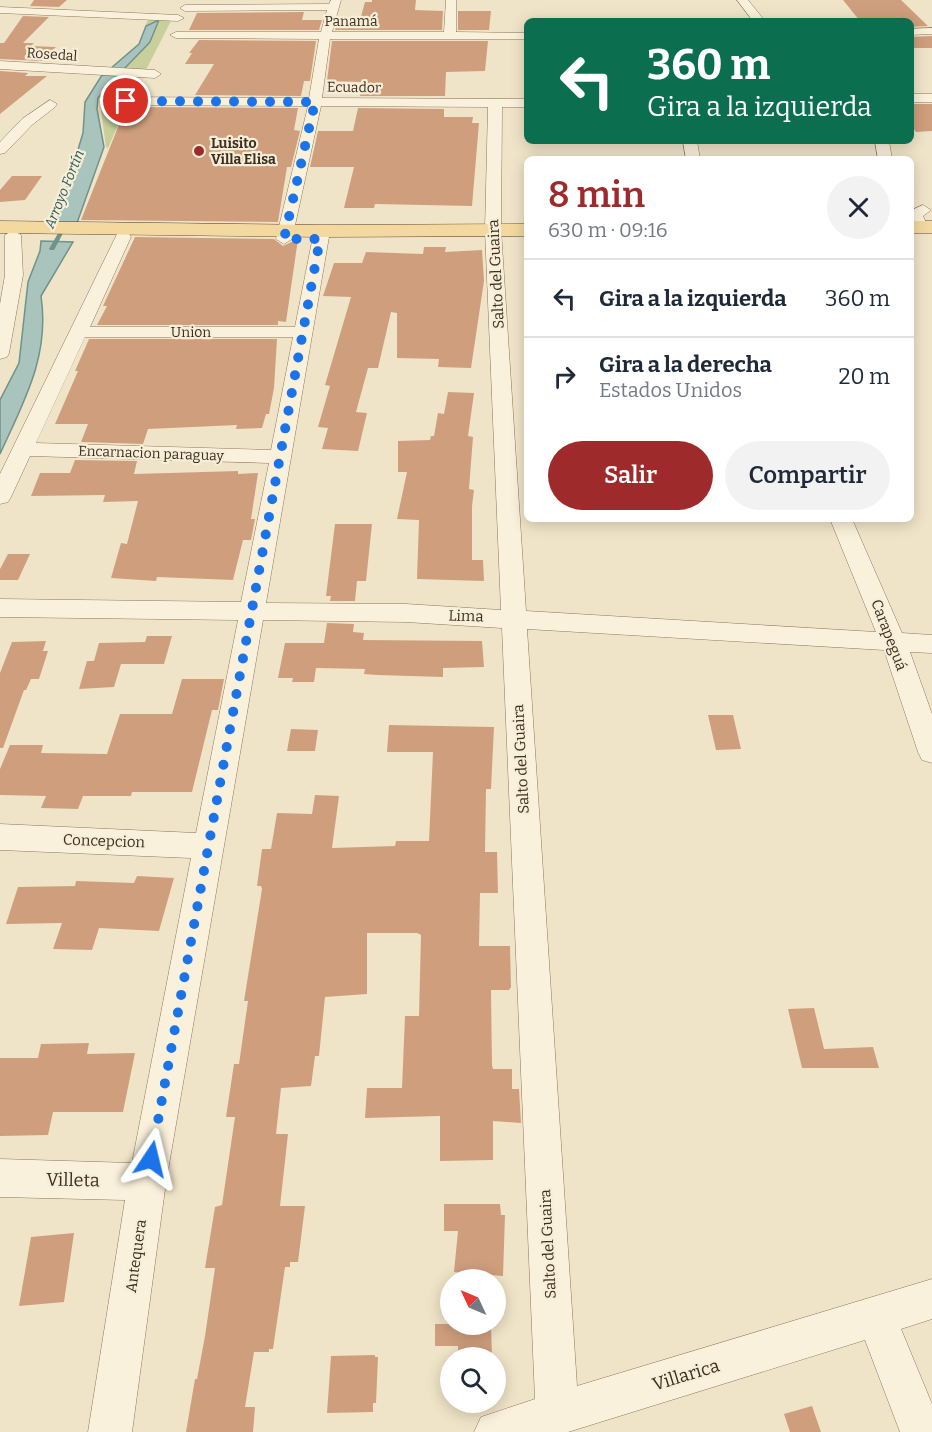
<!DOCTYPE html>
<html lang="es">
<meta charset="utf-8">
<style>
body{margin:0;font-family:Bitter,serif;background:#f2f2f3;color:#1f2937;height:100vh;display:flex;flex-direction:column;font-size:22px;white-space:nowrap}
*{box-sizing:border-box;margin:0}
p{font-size:20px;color:#747a83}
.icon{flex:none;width:33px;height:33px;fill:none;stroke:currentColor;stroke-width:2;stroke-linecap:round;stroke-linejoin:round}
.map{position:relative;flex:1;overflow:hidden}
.panel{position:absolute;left:524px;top:156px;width:390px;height:366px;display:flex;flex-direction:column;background:#fff;border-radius:9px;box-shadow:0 3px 15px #0003}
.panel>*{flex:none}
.top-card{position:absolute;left:524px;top:18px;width:390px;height:126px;border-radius:9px;box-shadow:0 3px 15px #0003;background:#0b6e4f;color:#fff;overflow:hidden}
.needle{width:39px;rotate:314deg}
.tools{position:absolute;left:440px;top:1269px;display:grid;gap:12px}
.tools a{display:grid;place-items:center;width:66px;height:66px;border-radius:50%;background:#fff;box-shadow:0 3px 15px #0003;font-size:30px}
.pin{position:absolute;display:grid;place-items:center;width:51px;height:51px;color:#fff;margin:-26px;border:3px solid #fff;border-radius:50%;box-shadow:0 2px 6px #0007}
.me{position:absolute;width:66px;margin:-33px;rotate:10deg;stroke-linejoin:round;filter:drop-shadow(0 0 4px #0008)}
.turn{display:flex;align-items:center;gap:21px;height:126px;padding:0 24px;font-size:27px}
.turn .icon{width:78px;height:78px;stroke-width:2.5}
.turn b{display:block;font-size:42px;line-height:51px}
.round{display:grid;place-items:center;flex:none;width:63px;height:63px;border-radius:32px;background:#f2f2f3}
.head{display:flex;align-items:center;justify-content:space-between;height:102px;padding:0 24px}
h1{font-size:36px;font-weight:600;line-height:45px;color:#9e2a2b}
.button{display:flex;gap:12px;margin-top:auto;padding:12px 24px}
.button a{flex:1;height:69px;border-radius:36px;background:#9e2a2b;color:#fff;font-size:24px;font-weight:600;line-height:69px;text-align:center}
.button a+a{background:#f2f2f3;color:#1f2937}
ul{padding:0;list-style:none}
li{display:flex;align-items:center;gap:18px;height:78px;padding:0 24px;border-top:2px solid #e0e1e3}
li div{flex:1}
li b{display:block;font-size:22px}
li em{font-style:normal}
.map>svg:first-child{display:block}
.green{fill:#c9cf9b}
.water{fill:#a9c4bc;stroke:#6f938a;stroke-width:1.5}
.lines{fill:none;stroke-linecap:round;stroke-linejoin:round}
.stream{fill:#6f938a;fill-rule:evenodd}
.building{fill:#cf9f7d}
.minor-casing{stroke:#8d765c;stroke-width:1}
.major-casing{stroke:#5b4430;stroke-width:1}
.minor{fill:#faf1dc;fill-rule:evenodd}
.major{fill:#f3d9a0;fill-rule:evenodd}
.route{stroke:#1a73e8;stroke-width:10;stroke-dasharray:0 18}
.poi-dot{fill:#9e2a2b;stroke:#f7eed8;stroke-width:2}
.labels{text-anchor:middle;stroke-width:4.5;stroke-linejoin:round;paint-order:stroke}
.far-street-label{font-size:14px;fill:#3d2e20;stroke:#f7eed8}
.far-poi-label{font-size:14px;font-weight:bold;fill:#3d2e20;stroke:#f7eed8;text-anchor:start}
.far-water-label{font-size:14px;font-style:italic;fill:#2f5d5a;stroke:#f7eed8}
.street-label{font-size:15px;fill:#3d2e20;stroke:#f7eed8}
.near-street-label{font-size:18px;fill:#3d2e20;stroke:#f7eed8}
</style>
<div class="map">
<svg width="932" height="1432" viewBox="0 0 932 1432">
<rect width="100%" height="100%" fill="#f0e4c8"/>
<!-- green -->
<g class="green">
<path d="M150 16 173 17 146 70 125 69 151 42 160 20 145 26Z"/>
<path d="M100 104H127L108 148 106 147Z"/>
</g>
<!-- water -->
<g class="water">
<path d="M159 20 150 42 124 69H110L139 44 146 26Z"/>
<path d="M102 75 119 76 98 98 97 109 104 147 77 223H56L83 133 85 102Z"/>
<path d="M41 241 73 242 41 296C50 356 24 401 0 454V400L19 363 28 282 40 251Z"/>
</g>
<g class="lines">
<!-- stream -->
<path class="stream" d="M64 223 68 224 54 250H50L49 249Z"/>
</g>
<!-- building -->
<g class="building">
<path d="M34 0H67L59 7 30 6Z"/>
<path d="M372 0H416L415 10 443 11 442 30H335L338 20H360L365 2H372Z"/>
<path d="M843 0H901L928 26 910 27V21H860Z"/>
<path d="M458 11H491L489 30H458Z"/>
<path d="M304 12 302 20H322L319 30H189L197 13Z"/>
<path d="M23 16 49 17 23 43H34L31 46 56 47 41 61 0 59V43H4Z"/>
<path d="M932 36V48H910V37Z"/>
<path d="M199 40 316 41 310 81H304L301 96 195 95 214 64H185L192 53H189Z"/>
<path d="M332 41H488L485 71 446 72 445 96H360L363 82 327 81Z"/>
<path d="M0 71 28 73 25 76H47L0 114Z"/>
<path d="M910 104H932V131L916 132 910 124Z"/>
<path d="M126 107 298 108 294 130 300 131 291 167H287L278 222 81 220Z"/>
<path d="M358 108 444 109V117H473L472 123H479L472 206 375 204 374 208H344L354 167H310L318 131H353Z"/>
<path d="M12 176H42L25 200 0 202V190Z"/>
<path d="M135 237 274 239 283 246 298 239 286 322 278 321V325H97L107 306H103Z"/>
<path d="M424 247H446L445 252 482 250 484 281 471 368 438 367 439 359 397 358V313L391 312 378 368H368L356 412 367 413 358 451 322 449 328 428 318 427 330 386 325 385 351 297 323 296 334 263H362L366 252 423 254Z"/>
<path d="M89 339H277L274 388 269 414H266L262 428 236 429 237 425 148 429 143 444 81 442 88 424H55L78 371H75Z"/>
<path d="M448 392 474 393 468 436 473 437 469 489 474 490 472 506V560H483L484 581 417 579 419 520 397 519 407 472H398V441L430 440 431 436H434L438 413 444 414Z"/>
<path d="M75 460 137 461 134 474 238 471V474L258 473 251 519H255L251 540H243L233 580 157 577 156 581 111 578 121 543 127 544 138 501 103 502 105 495 31 496 40 473H70Z"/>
<path d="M335 524H372L366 581H357L355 601H330L331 596H326Z"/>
<path d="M8 554H30L18 580H0V569Z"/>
<path d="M327 623 354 624 353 632 364 633 363 640 482 641 484 667 443 668V677L377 675 364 674 365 669 316 668 314 682H292L293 678H278L285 643H324Z"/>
<path d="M147 636H172L164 664H121L114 687 79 689 87 661H94L99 643 145 642Z"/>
<path d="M46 641 43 651H48L39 679H31L26 690H24L3 748H0V673L12 642Z"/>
<path d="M182 679H224L218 710H212L192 792H132L131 796H83L78 809 41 808 46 796 0 795V769L10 745H43L41 753 107 754 120 714H172Z"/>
<path d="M708 715H733L741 749 716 750Z"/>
<path d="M389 725 494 727 491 789H486L485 852H497L498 893H480L479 946H510L511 987 509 990H491L492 1065 493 1069H512V1089H519L521 1123 493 1121V1160L440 1161V1116L365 1118 367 1088H402L405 1016H419L421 935 417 933H367V994L325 997 319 1056H315L311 1086 281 1088 276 1134H288L280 1206H305L298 1262H290V1267H285L273 1349H269V1352H254L245 1407H255L253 1432H186L195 1379H197L205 1336 215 1268H205L215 1207 222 1205 235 1117H226L234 1064H239L248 1001H244L262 889 261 886H257L262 849H271L277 813 312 814 315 795 339 796 332 848 395 846 396 841H429L433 752H387Z"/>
<path d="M291 729 318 730 315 751H287Z"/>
<path d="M137 876 174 878 159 931 99 928 92 950 53 949 62 923 6 924 18 887 75 886 76 881 134 883Z"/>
<path d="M814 1008 824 1049 873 1047 879 1068H802L788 1009Z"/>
<path d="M89 1043 87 1054 135 1053 123 1112H53L48 1135 0 1136V1058H38L41 1044Z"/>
<path d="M444 1204H500L501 1215H505L503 1276 454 1272 458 1231H444Z"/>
<path d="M74 1233 64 1302 19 1306 31 1237Z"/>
<path d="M435 1324H491L492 1358H458V1346H435Z"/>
<path d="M375 1355V1357H378L376 1403H373V1412L327 1413 331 1356Z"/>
<path d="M812 1406 821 1432H790L784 1414Z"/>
</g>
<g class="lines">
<!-- minor casing -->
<g class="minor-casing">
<g id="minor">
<path d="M331 0H341L332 32H444L446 0H456V32L526 33V39H330L322 98 526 99V107H502L501 230 526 611 876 632 830 519H852L902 633 932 635V653L910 652 932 714V763L922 760 918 752 884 650 527 629 577 1386 932 1279V1319L901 1329 932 1404V1432H900L865 1340 568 1432H474L481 1417 535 1399 502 628 406 622 263 620 166 1182 132 1432H88L125 1200 0 1197V1159L132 1163 191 858 0 850V824L196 833 238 620 0 617V599L241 602 269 463 30 456 11 497 8 502 0 504V474L117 234H129L131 237 90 327H295L314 231 322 226 330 231 266 603 406 604 501 610 485 230 488 107 321 106 292 239 284 244 276 239 308 106 109 105 102 101 109 97 309 98 319 39 176 38 170 35 176 32H321L327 10 185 11 180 8 185 5 329 4ZM85 337H293L271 450 36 443Z"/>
<path d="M737 0H748L765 21H753Z"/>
<path d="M0 7 178 15 184 18 178 21 0 13Z"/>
<path d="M932 28V34L910 35V29Z"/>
<path d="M0 61 155 70 161 74 155 78 0 69Z"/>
<rect x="910" y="94" width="22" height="8"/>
<path d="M50 100 57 104 55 107 32 125 5 153 0 154V142L22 119Z"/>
<path d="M683 141H697L700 159H686Z"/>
<path d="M875 141H889L892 159H878Z"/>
<path d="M923 205 931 210 923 216 928 227 920 232 912 227 910 211Z"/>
<path d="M13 230 21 235 23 275 9 353 7 357 0 359V304L5 275V235Z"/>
</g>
</g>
<!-- major casing -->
<g class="major-casing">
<g id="major">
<path d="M0 221 322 225 526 224V236L322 237 0 233Z"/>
<rect x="910" y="221" width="22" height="12"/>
</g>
</g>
<!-- minor -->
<use href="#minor" class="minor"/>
<!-- major -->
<use href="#major" class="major"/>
</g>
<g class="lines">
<!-- route -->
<path class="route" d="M126 101 315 102 284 239H320L151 1159"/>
</g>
<!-- markers -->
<circle class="poi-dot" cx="199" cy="151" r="6"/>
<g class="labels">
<!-- far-street labels -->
<g class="far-street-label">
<text x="351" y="26">Panamá</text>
<text transform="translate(52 54) rotate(4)" y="5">Rosedal</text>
<text transform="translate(354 87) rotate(1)" y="5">Ecuador</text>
<text x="191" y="337">Union</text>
<text transform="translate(151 453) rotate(2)" y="5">Encarnacion paraguay</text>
</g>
<!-- far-poi labels -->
<g class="far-poi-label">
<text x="211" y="148">Luisito<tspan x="211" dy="16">Villa Elisa</tspan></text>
</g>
<!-- far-water labels -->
<g class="far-water-label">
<text transform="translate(64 189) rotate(-68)" y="5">Arroyo Fortín</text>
</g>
<!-- street labels -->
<g class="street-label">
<text transform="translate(496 274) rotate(-93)" y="5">Salto del Guaira</text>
<text transform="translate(466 616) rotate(2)" y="5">Lima</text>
<text transform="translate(889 635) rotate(69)" y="5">Carapeguá</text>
<text transform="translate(521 759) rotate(-93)" y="5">Salto del Guaira</text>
<text transform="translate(104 841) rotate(2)" y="5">Concepcion</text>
<text transform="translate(548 1244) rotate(-93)" y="5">Salto del Guaira</text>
<text transform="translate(136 1256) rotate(-82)" y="5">Antequera</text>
</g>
<!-- near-street labels -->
<g class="near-street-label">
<text transform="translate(73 1180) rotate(1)" y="6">Villeta</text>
<text transform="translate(686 1375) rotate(-17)" y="6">Villarica</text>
</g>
</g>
</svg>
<div class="tools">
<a><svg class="needle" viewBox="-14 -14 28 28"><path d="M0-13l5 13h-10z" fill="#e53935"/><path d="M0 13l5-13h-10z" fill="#747a83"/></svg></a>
<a><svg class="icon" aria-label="search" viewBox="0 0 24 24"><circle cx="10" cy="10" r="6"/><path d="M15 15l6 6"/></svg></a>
</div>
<div class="pin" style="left:126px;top:101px;background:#d93025"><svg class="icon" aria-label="arrive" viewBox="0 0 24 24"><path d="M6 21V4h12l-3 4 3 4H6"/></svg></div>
<svg class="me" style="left:151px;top:1159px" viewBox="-20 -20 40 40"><path d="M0-17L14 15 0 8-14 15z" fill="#1a73e8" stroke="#fff" stroke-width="4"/></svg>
<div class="top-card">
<div class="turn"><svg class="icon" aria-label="left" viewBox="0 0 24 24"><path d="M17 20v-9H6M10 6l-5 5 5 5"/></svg><div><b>360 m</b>Gira a la izquierda</div></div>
</div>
<section class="panel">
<div class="head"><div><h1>8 min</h1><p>630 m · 09:16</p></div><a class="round"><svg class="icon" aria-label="close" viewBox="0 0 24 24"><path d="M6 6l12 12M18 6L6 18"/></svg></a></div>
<ul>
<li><svg class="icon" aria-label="left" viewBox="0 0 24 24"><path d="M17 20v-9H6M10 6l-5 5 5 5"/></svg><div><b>Gira a la izquierda</b></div><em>360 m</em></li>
<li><svg class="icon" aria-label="right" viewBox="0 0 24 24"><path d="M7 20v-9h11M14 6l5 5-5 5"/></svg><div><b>Gira a la derecha</b><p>Estados Unidos</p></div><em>20 m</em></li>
</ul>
<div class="button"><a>Salir</a><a>Compartir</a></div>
</section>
</div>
